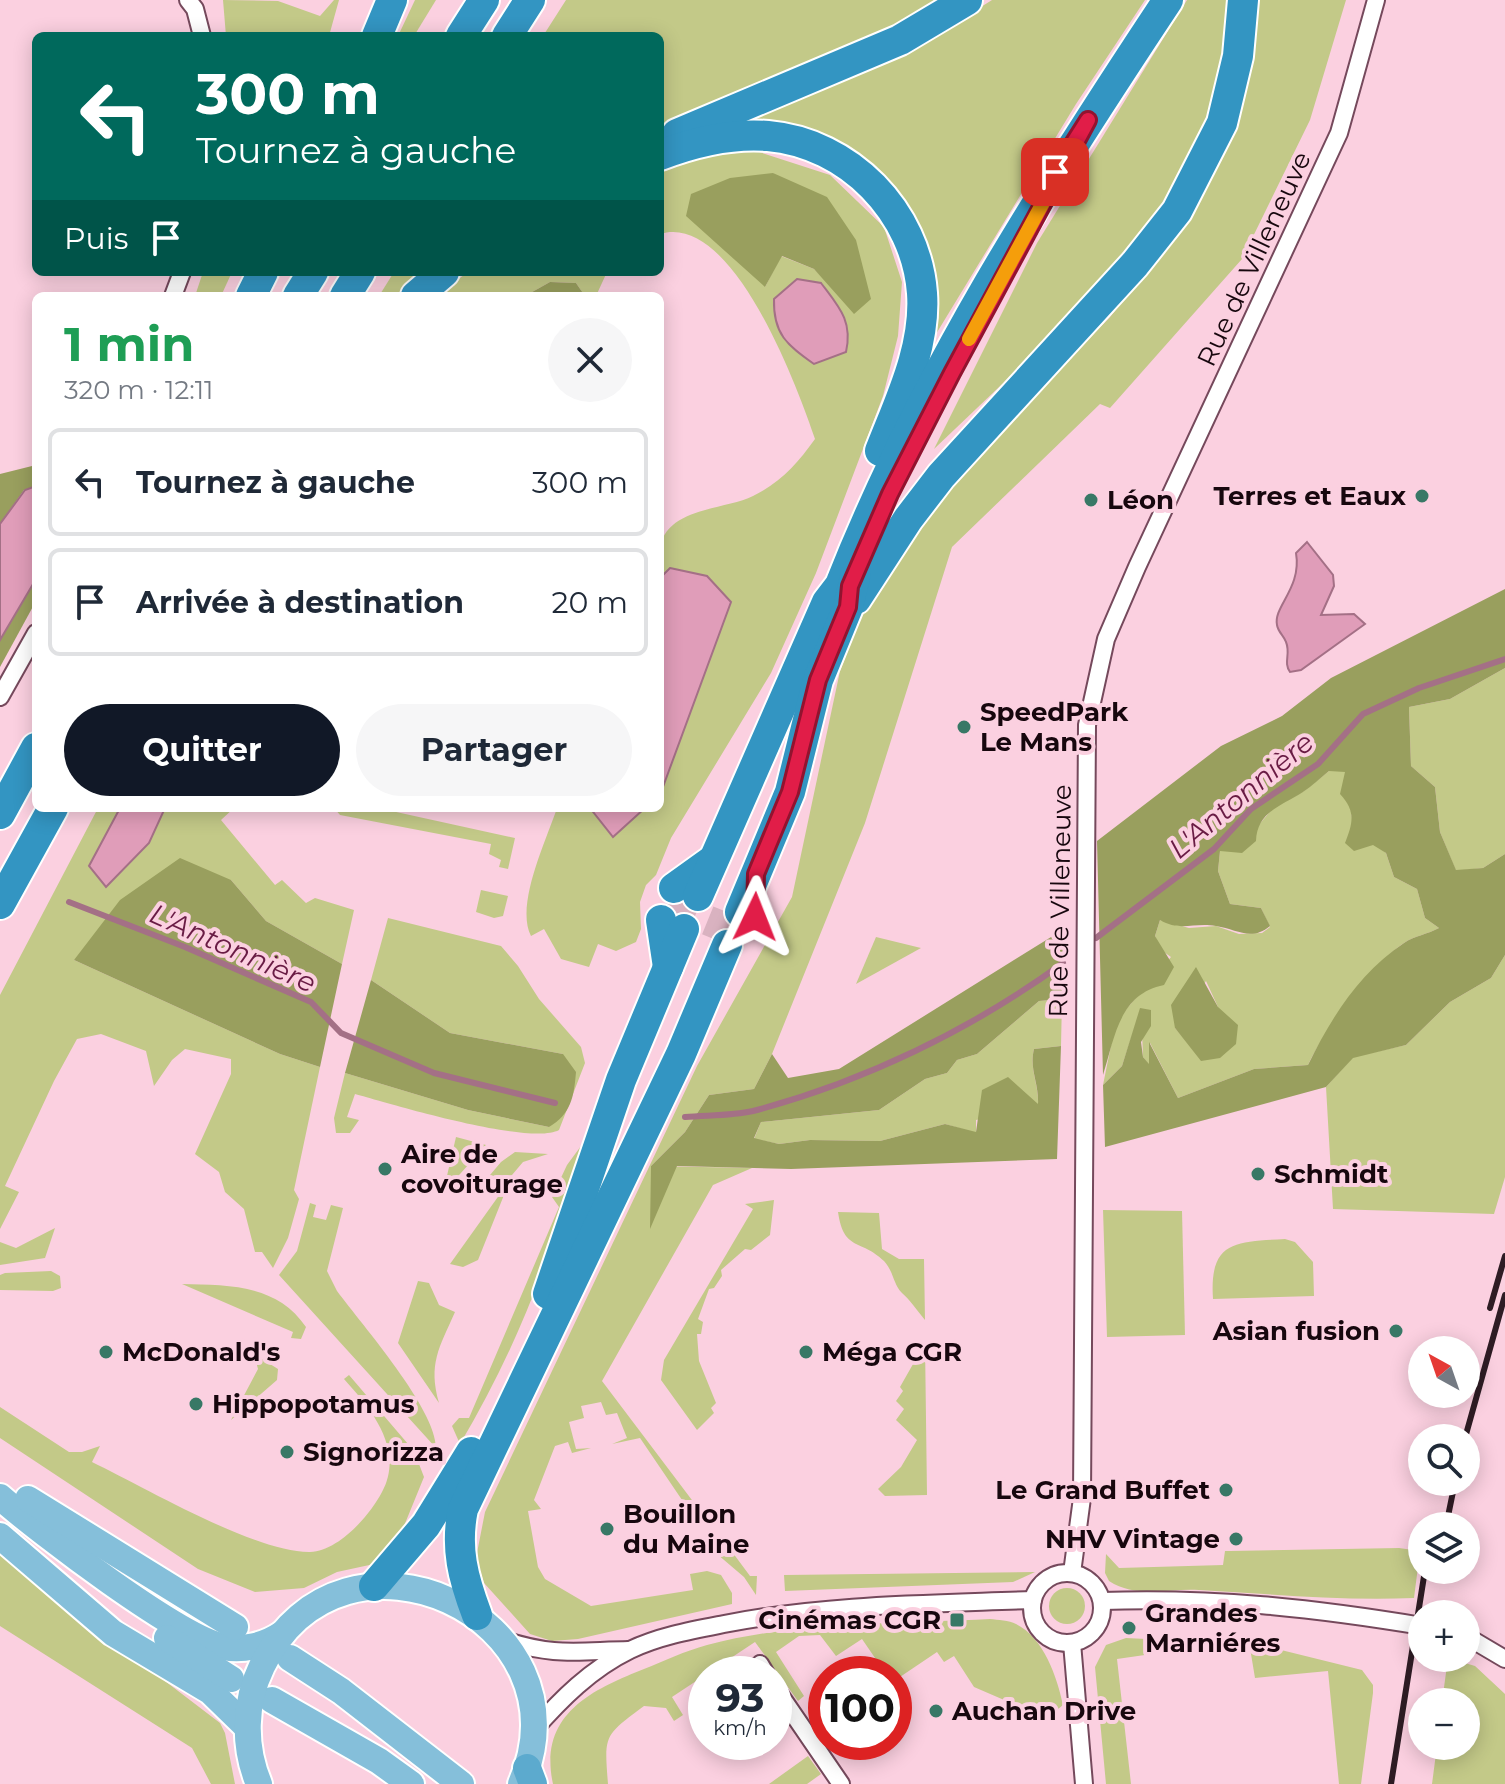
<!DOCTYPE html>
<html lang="fr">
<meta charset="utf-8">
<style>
body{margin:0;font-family:Montserrat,sans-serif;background:#f6f6f7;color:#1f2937;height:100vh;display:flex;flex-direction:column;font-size:30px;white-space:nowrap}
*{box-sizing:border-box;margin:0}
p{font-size:26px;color:#747a83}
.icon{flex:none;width:44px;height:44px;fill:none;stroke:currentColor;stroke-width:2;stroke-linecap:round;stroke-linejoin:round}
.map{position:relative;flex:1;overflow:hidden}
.side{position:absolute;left:32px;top:292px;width:632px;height:520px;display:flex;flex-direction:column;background:#fff;border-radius:12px;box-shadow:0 4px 20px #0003}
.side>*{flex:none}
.banner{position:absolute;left:32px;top:32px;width:632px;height:244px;border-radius:12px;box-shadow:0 4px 20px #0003;background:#00695c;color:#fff;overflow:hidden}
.needle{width:52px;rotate:320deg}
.tools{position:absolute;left:1408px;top:1336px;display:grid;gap:16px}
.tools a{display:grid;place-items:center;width:72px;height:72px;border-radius:50%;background:#fff;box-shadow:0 4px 20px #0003;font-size:40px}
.speed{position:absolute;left:688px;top:1656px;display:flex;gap:16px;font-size:40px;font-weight:700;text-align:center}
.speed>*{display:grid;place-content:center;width:104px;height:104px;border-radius:50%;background:#fff;box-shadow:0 4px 20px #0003;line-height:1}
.speed small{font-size:20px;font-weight:400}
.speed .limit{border:12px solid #d22;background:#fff;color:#111}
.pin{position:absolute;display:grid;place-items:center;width:68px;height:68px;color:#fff;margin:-34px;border-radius:16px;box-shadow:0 4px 12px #0006}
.me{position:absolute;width:88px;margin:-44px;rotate:2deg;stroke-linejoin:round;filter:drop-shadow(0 0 6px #0008)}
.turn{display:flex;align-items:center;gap:28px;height:168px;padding:0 32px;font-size:36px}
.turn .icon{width:104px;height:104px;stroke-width:2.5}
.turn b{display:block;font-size:56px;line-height:68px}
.then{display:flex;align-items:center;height:76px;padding:0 32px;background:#0003;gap:16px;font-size:30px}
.round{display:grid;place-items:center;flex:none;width:84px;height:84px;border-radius:42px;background:#f6f6f7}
.overview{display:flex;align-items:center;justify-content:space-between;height:136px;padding:0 32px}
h1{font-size:48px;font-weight:700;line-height:60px;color:#1e9e55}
.action{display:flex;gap:16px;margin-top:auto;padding:16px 32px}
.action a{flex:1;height:92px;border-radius:48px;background:#111827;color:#fff;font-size:32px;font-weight:700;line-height:92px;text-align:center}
.action a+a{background:#f6f6f7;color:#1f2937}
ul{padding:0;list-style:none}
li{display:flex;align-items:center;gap:24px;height:108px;margin:0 16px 12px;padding:0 16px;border:4px solid #e0e1e3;border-radius:12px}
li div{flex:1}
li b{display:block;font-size:30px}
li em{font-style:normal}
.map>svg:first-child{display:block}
.green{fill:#c3c988;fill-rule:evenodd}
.forest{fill:#999f5e}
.water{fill:#e09db9;stroke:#a47086;stroke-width:2}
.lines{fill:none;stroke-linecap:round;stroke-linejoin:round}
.stream{stroke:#a47086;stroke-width:6}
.motorway-tunnel{stroke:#d9b2c0;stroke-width:30;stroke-dasharray:30 15;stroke-linecap:butt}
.minor-casing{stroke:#75495c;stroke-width:20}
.primary-casing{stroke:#fff;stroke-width:30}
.trunk-casing{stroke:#fff;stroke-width:32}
.motorway-casing{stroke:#fff;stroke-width:34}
.minor{stroke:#fff;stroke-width:16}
.primary{stroke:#85bfda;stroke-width:26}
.trunk{stroke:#5caace;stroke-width:28}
.motorway{stroke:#3395c2;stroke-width:30}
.rail{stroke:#2e1c24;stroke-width:6}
.route-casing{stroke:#92132f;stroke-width:20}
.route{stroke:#e11d48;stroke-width:14}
.slow{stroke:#f59e0b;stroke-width:14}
.poi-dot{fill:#387866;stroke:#fbd0e0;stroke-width:3}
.labels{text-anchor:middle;stroke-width:8;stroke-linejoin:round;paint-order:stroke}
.street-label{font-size:26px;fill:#17070e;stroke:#fbd0e0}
.poi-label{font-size:26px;font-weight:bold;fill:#17070e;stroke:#fbd0e0;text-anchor:start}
.water-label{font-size:28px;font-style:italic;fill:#691b44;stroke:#fbd0e0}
</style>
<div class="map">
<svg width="1505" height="1784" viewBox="0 0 1505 1784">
<rect width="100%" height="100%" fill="#fbd0e0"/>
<!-- green -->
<g class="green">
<path d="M223 0 278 1 320 16 334 0H339L329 36H226Z"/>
<path d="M415 0H436L414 36H398Z"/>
<path d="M566 0H954L660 134V36H543Z"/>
<path d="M992 0H1145L1076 104 936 334 925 261 872 170 718 129 943 31Z"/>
<path d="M1187 0H1231L1230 60 1184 187 1063 326 934 449 1037 243Z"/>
<path d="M1253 0H1346L1310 120 1242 259 1110 408 1100 404 952 547 865 823 772 1054 754 1089 709 1095 685 1132 651 1166 752 1168 713 1185 602 1381 707 1520 699 1525 640 1438 612 1444 627 1438 617 1413 606 1415 601 1402 581 1406 584 1418 569 1422 576 1449 591 1448 572 1453 568 1442 555 1446 534 1500 541 1509 528 1511 538 1567 545 1579 591 1606 693 1590 690 1574 707 1571 721 1575 732 1593V1604L578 1639 552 1641 530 1634 484 1583 476 1558 485 1512 697 1066 792 897 840 671 869 597 909 534 978 454 1110 317 1163 251Z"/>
<path d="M756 151 830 175 884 227 902 282 898 336 883 396 816 573 771 673 671 838 656 875 646 885 640 902 641 929 636 942 616 951 598 944 589 967 561 959 544 929 531 936C515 905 546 841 557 808H590L613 837 645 808H660V795L731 602 670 568 660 578C660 568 658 556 660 547 668 507 725 510 753 496 781 482 797 464 815 439 798 389 733 211 660 234V170L697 157ZM773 173 835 289 814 269 781 256 765 287Z"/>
<path d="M203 272H232L221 296H195Z"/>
<path d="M394 272H429L398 296H379Z"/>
<path d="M468 272H607L596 296H585L576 283 550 282 525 296H436Z"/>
<path d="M1505 668V854L1483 868 1456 871 1440 832 1435 787 1411 766 1409 707 1450 699Z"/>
<path d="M1329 771H1345L1353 825 1386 853 1394 877 1417 889 1425 918 1439 928C1428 934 1414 936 1404 943 1374 962 1323 1032 1308 1065L1254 1069 1178 1098 1150 1043 1149 1065 1143 1057 1141 1008 1122 1066 1103 1085 1116 1021 1171 957 1161 950 1155 936 1160 920 1189 928 1216 926 1239 934 1262 933 1270 927 1261 908 1230 904 1218 871 1220 851 1257 827 1273 808 1304 791ZM1206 981 1218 1007 1195 1051 1175 1028Z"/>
<path d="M98 808H120L89 866 149 843 165 808H234L221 820 275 885 282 880 306 903 315 898 354 910 342 964 266 921 231 880 74 960 280 1054 320 1067 294 1190 299 1199 288 1238 273 1268 262 1252H255L244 1209 225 1192 219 1172 195 1154 231 1074V1059L185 1049 172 1060 154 1086 146 1051 101 1034 77 1039 54 1081 5 1186 19 1192 0 1229V995Z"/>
<path d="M334 808H378L515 838 508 869 499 867 501 860 489 854 491 844 340 815Z"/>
<path d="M481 890 508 896 503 916 494 918 476 912Z"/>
<path d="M388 918 501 946 518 966 539 999 581 1047 585 1063 559 1130C530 1146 391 1104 355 1094L347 1117 359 1120 350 1133H336L334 1118 345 1073 468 1110 549 1127 563 1054 450 1033 371 980Z"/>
<path d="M876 937 921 948 856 984Z"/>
<path d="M1505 955V1177L1494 1214 1333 1209 1326 1087 1353 1057 1406 1045 1450 1002 1491 978Z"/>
<path d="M1062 999 1061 1046 1034 1049C1029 1069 1039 1084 1038 1105L976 1120V1133L945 1124 880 1141 810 1140 779 1144 754 1139 761 1122 879 1110 925 1079 947 1073 957 1060 977 1054 1039 1001Z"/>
<path d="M456 1137 486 1145 443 1193Z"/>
<path d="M581 1146C554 1252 516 1350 460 1444L452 1426 459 1418H469L559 1207 552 1197 567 1165Z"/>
<path d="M515 1152 548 1154 523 1162 512 1175 478 1260 463 1267 450 1264 500 1194 485 1181 501 1162Z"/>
<path d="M774 1200 770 1235 751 1250 745 1249 721 1270 722 1276 714 1288 709 1289 698 1319 703 1322 701 1334H697L699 1361 716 1403 711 1408 714 1413 697 1430 661 1380 664 1360 753 1209 745 1204Z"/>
<path d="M310 1203 316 1205 313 1217 326 1220 331 1205 343 1208 327 1271 337 1291C363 1326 436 1409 436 1448L279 1275 297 1251Z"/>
<path d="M1103 1210 1182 1211 1185 1335 1107 1337Z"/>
<path d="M838 1212 879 1213 882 1249 899 1259H924L925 1320C917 1310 909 1299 902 1293 893 1284 894 1272 884 1261 860 1238 844 1252 838 1212Z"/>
<path d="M55 1228 45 1258 0 1265V1242L16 1248Z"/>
<path d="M1285 1239 1295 1242 1313 1262 1314 1296 1213 1299C1209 1240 1236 1242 1285 1239Z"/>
<path d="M51 1271 60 1276 61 1288 53 1291 0 1290V1275L5 1273Z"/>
<path d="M418 1281 429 1283 439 1305 455 1312C439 1348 428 1364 439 1403L398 1343Z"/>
<path d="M182 1284C228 1285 277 1284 306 1327L301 1339 291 1338 293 1332Z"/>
<path d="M925 1343 927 1495 885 1496 878 1489 901 1467 917 1440 896 1420 904 1409 896 1401 903 1391 900 1387Z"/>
<path d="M254 1354 278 1369 277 1380 231 1420 258 1369Z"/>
<path d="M349 1375 414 1451 424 1477 404 1526 389 1550 374 1564 337 1572 304 1588 255 1592 198 1569 0 1438V1407L69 1452H82L100 1446 92 1462C144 1487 256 1553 310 1552 339 1551 370 1515 382 1492 405 1449 371 1409 344 1379Z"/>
<path d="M727 1545 750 1576H757L756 1595 744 1577 717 1554Z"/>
<path d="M1399 1548 1420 1551 1414 1598C1341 1601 1271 1594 1199 1590 1168 1588 1137 1599 1109 1581L1105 1573 1106 1554 1119 1568 1223 1565 1225 1551H1230Z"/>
<path d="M0 1555 220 1723 225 1733 235 1784H211L192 1748 0 1626Z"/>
<path d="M1035 1572 1013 1582 785 1591 784 1575Z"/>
<circle cx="1067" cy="1606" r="18"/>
<path d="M990 1619C998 1620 1009 1620 1016 1624 1044 1638 1057 1677 1063 1705L1051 1715 1041 1716 974 1687 954 1656 944 1662 937 1652 894 1681V1674H886L862 1639 836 1656 820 1635 799 1636 776 1652 804 1696 798 1701 755 1642 672 1697 683 1715 674 1721 666 1708 644 1706C604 1736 604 1734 608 1784H553C538 1715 591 1690 644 1669 664 1661 685 1651 707 1645 798 1621 897 1624 990 1619Z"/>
<path d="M1126 1638 1228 1643 1117 1659 1131 1784H1106L1095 1667 1106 1645Z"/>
<path d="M1249 1642 1362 1670 1373 1685V1693L1361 1784H1339L1328 1671 1255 1678Z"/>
<path d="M1448 1658 1475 1666 1505 1694V1784H1432L1437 1746H1466V1702H1442Z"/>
<path d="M808 1756 821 1774 807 1784H769Z"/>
</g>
<!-- forest -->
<g class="forest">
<path d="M773 173 827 197 856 240 871 299 854 314 814 269 782 256 765 287 686 216 691 194 730 178Z"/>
<path d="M550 282 576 283 585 296H525Z"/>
<path d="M36 465V486L24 490 0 524V474Z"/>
<path d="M36 579V601L0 667V640Z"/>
<path d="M1505 589V668L1450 699 1409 707 1411 766 1435 787 1440 832 1456 870 1483 868 1505 854V955L1491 978 1450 1002 1406 1045 1353 1058 1326 1087 1105 1147 1103 1085 1122 1066 1140 1008 1151 1010V1026L1141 1042 1143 1057 1149 1064V1042L1178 1098 1254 1069 1308 1065C1331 1018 1359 973 1404 943 1414 936 1428 934 1439 928L1425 918 1417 889 1394 877 1386 853 1373 845 1354 851 1345 843C1353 823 1356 811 1340 794L1345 772 1329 771C1320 778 1312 786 1303 792 1281 806 1257 812 1256 841L1242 853 1220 851 1218 871 1230 904 1261 908 1270 926C1251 942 1237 929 1216 926 1194 922 1180 932 1160 920L1155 936 1174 967 1164 985C1119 994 1115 1037 1103 1075L1097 841 1221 746 1282 716 1331 678Z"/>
<path d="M180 858 231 880 266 921 342 964 320 1067 280 1054 74 960 120 900Z"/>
<path d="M1064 929 1062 999 1039 1001 977 1054 957 1060 947 1073 925 1079 879 1110 761 1122 754 1138 779 1144 810 1140 880 1141 945 1124 976 1132 982 1090 1008 1077 1038 1104C1039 1083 1029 1069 1034 1049L1061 1046 1057 1159 791 1169 677 1166 650 1229 651 1166 685 1132 709 1095 754 1089 772 1054 788 1078 839 1069Z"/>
<path d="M1196 967 1218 1007 1238 1025 1236 1044 1220 1058 1201 1061 1175 1028 1171 1005Z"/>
<path d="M371 980 450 1033 563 1054 576 1072C574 1097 571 1114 549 1127L468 1110 345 1073Z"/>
</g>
<!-- water -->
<g class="water">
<path d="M797 279 821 283C839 307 853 321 846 352L814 364C787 345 773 334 774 299Z"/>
<path d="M36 486V579L0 640V524L25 490Z"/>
<path d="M1307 542 1333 575 1334 586 1321 615 1354 614 1365 624 1301 670 1290 672C1283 662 1291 654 1286 642 1284 636 1278 632 1277 625 1273 607 1302 588 1296 553Z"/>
<path d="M670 568 707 576 731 602 660 795V578Z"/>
<path d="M120 808H165L149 843 106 887 89 866Z"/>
<path d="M590 808H645L613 837Z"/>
</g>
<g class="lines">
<!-- stream -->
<g class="stream">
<path d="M69 902 185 947 311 1002 341 1033 434 1073 555 1103"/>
<path d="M1096 938 1214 849 1251 809 1318 764 1363 714 1419 688 1505 659"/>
<path d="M685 1117C707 1115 731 1116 753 1111 863 1082 971 1030 1063 963"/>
</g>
<!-- motorway-tunnel -->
<g class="motorway-tunnel">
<path d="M675 926 688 893"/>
<path d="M716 940 729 908"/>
</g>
<!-- minor casing -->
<g class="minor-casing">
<g id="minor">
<path d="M188 0 195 9 202 36"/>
<path d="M173 296 182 272"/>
<path d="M0 697 36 633"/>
<circle cx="1067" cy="1608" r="35"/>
<path d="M1072 1573 1082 1498 1087 725 1106 639 1137 567 1339 133 1376 0"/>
<path d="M1102 1601C1213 1597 1313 1608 1422 1626"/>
<path d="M1466 1636 1505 1659"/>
<path d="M501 1639C554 1657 576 1651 629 1650"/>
<path d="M1072 1643 1084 1784"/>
<path d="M760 1664 766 1674"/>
<path d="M774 1686 841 1784"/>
<path d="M533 1731C561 1699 591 1669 630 1650 659 1636 693 1630 724 1624 827 1604 928 1604 1033 1600"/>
</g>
</g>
<!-- primary casing -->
<g class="primary-casing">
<g id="primary">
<path d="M0 1497C39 1531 179 1638 224 1647 243 1651 266 1645 282 1634"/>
<path d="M28 1499 235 1627"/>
<path d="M0 1536 113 1633 210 1691 247 1727"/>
<path d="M167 1638 231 1679"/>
<path d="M290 1658 341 1691 461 1784"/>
<path d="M272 1700 379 1761 411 1784"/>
<path d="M259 1784C243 1746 244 1703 262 1666 343 1501 593 1617 521 1784"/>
</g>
</g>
<!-- trunk casing -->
<g class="trunk-casing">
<path id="trunk" d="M527 1768 533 1784"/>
</g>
<!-- motorway casing -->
<g class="motorway-casing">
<g id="motorway">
<path d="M377 36 392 0"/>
<path d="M461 36 484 0"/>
<path d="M507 36 530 0"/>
<path d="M677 134 900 40 967 0"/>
<path d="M660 155C694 142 731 133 768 136 849 143 916 212 922 293 926 348 899 402 880 451"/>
<path d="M251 296 263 272"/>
<path d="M298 296 313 272"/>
<path d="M345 296 360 272"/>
<path d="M416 296 444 272"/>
<path d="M856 599 908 519 941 476 1135 264 1177 211 1222 123 1238 56 1243 0"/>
<path d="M0 814 36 748"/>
<path d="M674 888 713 860"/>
<path d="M698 896 827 602 840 585C923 375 1044 187 1168 0"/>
<path d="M0 904 53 808"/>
<path d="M740 912 790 792 818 680 848 607 856 573"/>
<path d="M661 920 668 967"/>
<path d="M548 1294 621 1080 684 929"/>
<path d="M374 1586 426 1525 471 1452"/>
<path d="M477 1615C463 1578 455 1548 463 1509L681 1054 727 945"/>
</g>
</g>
<!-- minor -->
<use href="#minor" class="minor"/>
<!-- primary -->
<use href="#primary" class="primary"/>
<!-- trunk -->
<use href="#trunk" class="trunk"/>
<!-- motorway -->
<use href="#motorway" class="motorway"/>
<!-- rail -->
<g class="rail">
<path d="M1490 1308 1505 1256"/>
<path d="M1465 1438 1505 1295"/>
<path d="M1446 1526 1455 1482"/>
<path d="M1391 1784 1425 1570"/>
</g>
</g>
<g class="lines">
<!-- route casing -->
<g class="route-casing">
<path id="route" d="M755 917 756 874 790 792 818 680 848 607 850 586 890 494 952 373 1088 120 1055 172"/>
</g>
<!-- route -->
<use href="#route" class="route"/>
<!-- slow -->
<path class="slow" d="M969 339 1058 175"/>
</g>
<!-- markers -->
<g class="poi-dot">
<circle cx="1422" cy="496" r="8"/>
<circle cx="1091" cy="500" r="8"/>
<circle cx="964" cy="727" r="8"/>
<circle cx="385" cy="1169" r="8"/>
<circle cx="1258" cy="1174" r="8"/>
<circle cx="1396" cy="1331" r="8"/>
<circle cx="106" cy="1352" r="8"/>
<circle cx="806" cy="1352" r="8"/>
<circle cx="196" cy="1404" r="8"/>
<circle cx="287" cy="1452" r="8"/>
<circle cx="1226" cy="1490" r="8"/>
<circle cx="607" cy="1529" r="8"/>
<circle cx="1236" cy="1539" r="8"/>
<rect x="949" y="1612" width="16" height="16" rx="4"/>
<circle cx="1129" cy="1628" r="8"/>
<circle cx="936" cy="1711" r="8"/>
</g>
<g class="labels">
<!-- street labels -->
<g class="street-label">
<text transform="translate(1254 259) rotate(-65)" y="9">Rue de Villeneuve</text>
<text transform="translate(1060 901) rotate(-89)" y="9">Rue de Villeneuve</text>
</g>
<!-- poi labels -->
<g class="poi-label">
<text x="1406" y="505" text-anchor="end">Terres et Eaux</text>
<text x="1107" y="509">Léon</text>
<text x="980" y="721">SpeedPark<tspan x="980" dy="30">Le Mans</tspan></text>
<text x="401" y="1163">Aire de<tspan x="401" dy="30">covoiturage</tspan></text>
<text x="1274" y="1183">Schmidt</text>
<text x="1380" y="1340" text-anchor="end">Asian fusion</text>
<text x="122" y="1361">McDonald's</text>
<text x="822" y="1361">Méga CGR</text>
<text x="212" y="1413">Hippopotamus</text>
<text x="303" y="1461">Signorizza</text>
<text x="1210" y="1499" text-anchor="end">Le Grand Buffet</text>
<text x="623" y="1523">Bouillon<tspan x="623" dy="30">du Maine</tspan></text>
<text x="1220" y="1548" text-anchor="end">NHV Vintage</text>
<text x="1145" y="1622">Grandes<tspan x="1145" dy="30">Marniéres</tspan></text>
<text x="941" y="1629" text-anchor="end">Cinémas CGR</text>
<text x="952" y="1720">Auchan Drive</text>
</g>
<!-- water labels -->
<g class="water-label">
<text transform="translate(1241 795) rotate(-40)" y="10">L'Antonnière</text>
<text transform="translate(233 948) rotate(24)" y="10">L'Antonnière</text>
</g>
</g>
</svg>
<div class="tools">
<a><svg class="needle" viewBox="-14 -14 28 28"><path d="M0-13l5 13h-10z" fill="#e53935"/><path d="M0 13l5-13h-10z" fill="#747a83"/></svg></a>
<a><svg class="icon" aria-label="search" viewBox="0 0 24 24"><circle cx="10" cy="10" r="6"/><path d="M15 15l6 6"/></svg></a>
<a><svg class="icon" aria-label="layers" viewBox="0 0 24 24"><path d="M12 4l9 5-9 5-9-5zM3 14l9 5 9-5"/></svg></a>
<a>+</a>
<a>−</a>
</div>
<div class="speed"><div>93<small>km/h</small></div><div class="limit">100</div></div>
<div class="pin" style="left:1055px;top:172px;background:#d93025"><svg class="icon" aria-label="arrive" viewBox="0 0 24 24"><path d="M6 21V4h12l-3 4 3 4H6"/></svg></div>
<svg class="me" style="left:755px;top:917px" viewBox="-20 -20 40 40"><path d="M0-17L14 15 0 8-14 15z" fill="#e11d48" stroke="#fff" stroke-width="4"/></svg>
<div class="banner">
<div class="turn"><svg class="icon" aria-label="left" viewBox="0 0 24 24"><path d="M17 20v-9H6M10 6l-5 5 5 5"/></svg><div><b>300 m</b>Tournez à gauche</div></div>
<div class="then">Puis<svg class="icon" aria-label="arrive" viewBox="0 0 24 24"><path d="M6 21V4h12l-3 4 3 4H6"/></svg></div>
</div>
<section class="side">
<div class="overview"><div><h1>1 min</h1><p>320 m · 12:11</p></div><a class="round"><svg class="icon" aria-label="close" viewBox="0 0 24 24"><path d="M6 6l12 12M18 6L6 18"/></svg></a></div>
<ul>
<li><svg class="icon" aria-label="left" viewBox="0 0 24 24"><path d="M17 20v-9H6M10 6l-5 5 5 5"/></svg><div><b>Tournez à gauche</b></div><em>300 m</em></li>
<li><svg class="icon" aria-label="arrive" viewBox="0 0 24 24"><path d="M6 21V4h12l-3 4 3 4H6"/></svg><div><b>Arrivée à destination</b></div><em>20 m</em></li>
</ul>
<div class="action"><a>Quitter</a><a>Partager</a></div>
</section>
</div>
